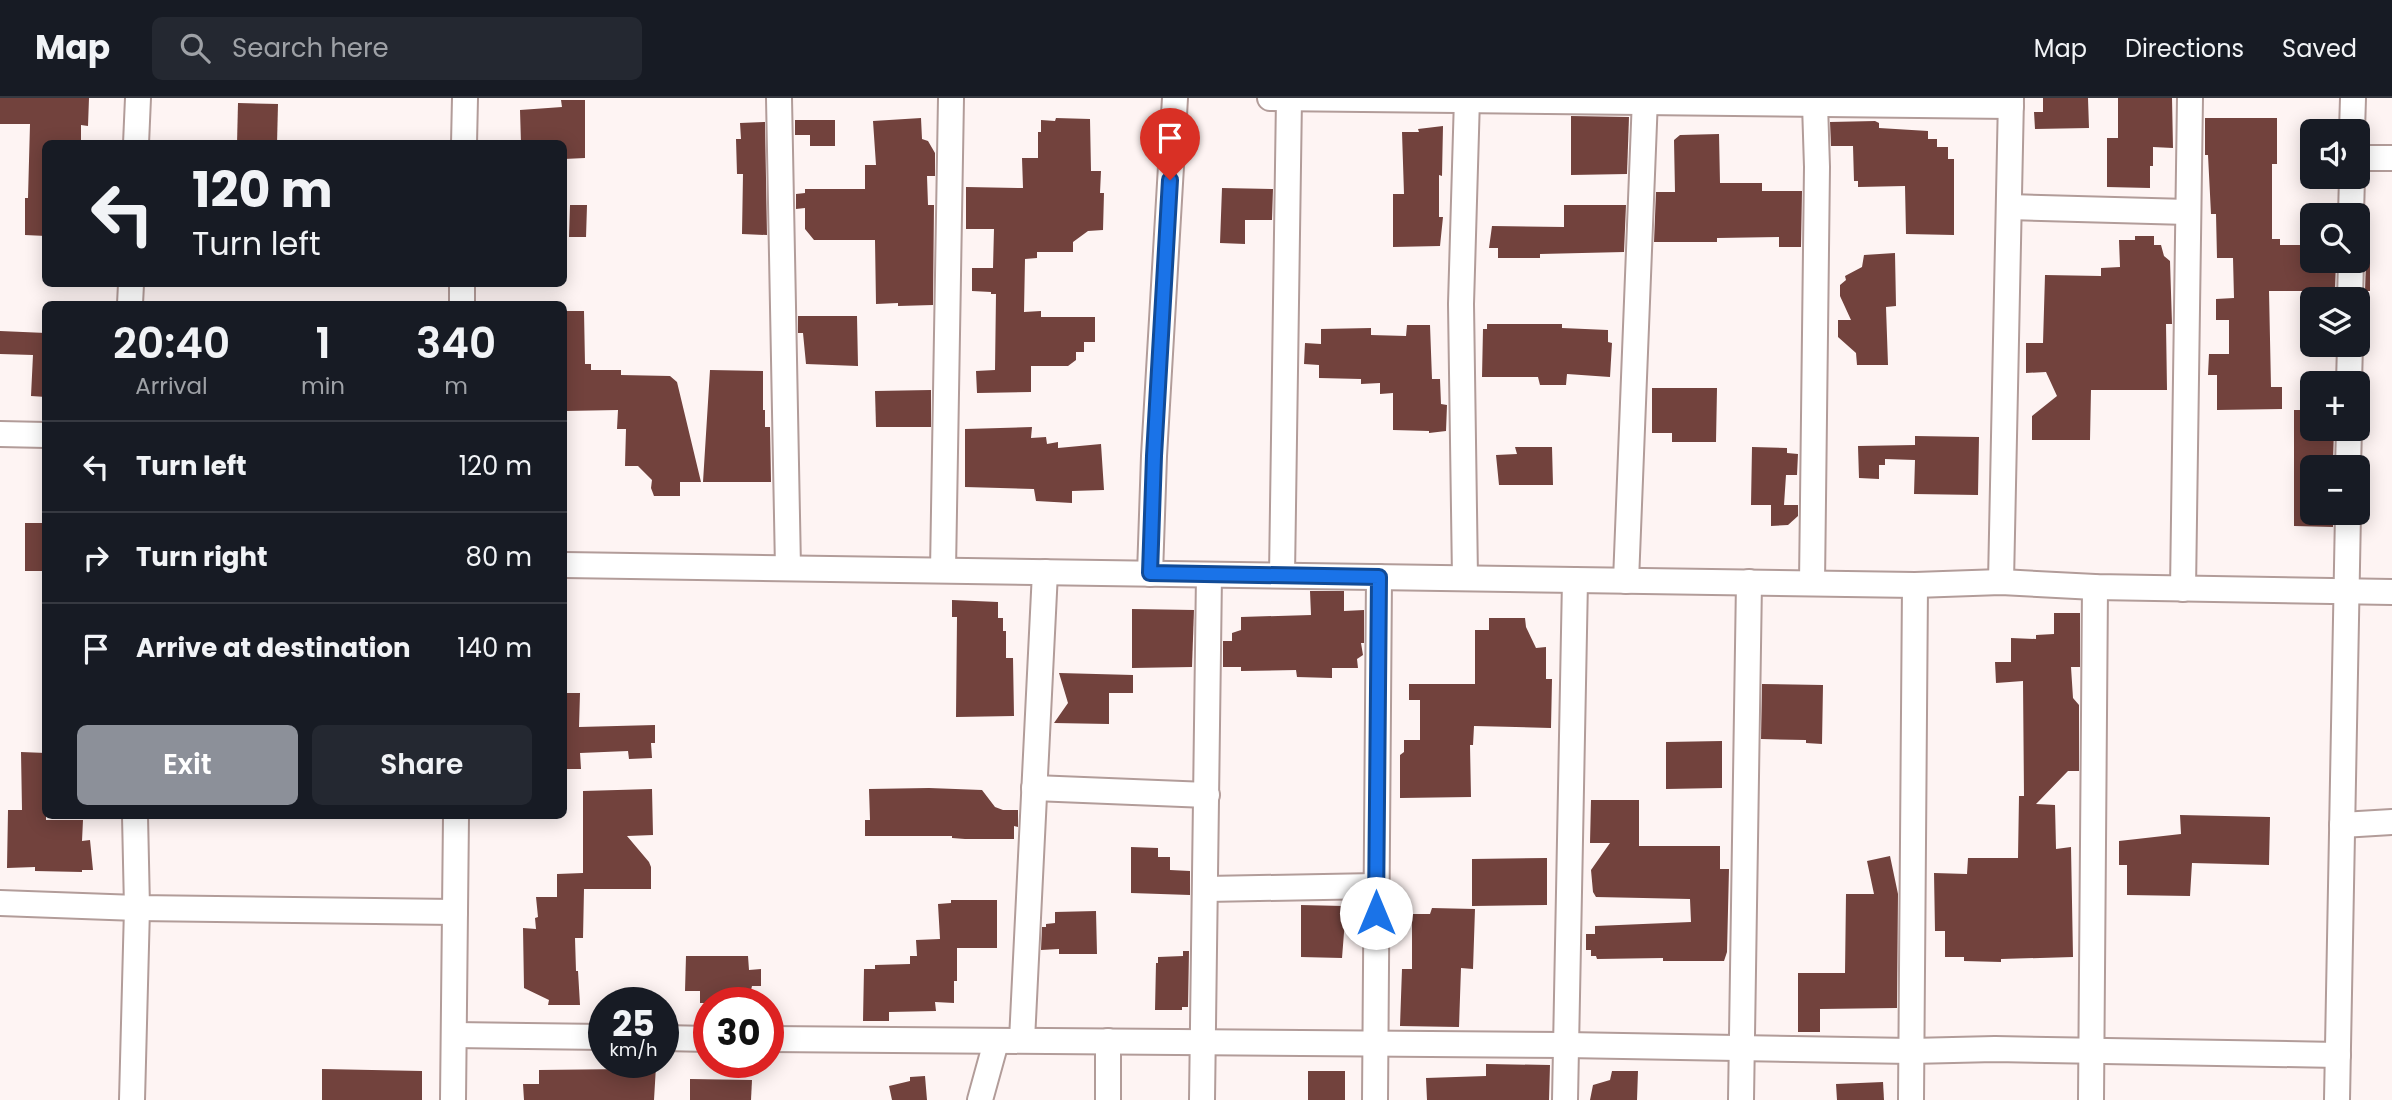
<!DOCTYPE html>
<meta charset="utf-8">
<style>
body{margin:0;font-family:Poppins,sans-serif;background:#242831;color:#f1f3f6;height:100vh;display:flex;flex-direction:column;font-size:26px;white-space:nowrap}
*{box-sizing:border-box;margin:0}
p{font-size:23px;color:#9ea1a6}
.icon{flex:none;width:38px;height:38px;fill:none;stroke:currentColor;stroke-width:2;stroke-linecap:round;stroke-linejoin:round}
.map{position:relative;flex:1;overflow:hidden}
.details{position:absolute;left:42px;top:203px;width:525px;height:518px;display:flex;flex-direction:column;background:#171b24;border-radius:10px;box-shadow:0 4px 18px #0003}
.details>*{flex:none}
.hud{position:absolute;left:42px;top:42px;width:525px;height:147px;border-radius:10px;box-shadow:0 4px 18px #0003;background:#171b24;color:#f1f3f6;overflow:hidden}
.tools{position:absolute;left:2300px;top:21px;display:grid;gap:14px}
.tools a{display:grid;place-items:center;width:70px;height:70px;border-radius:10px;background:#171b24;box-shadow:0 4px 18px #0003;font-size:35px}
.speed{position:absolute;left:588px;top:889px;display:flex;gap:14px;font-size:35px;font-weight:700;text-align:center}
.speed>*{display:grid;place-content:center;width:91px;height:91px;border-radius:50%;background:#171b24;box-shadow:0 4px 18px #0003;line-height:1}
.speed small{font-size:18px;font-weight:400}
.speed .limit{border:10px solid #d22;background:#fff;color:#111}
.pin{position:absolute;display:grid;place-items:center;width:60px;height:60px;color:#fff;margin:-72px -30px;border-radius:50% 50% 50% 0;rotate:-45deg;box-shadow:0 0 7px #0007}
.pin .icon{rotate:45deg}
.me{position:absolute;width:77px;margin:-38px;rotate:0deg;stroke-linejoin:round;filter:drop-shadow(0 0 5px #0008)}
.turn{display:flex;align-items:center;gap:24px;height:147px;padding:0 35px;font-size:32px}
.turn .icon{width:91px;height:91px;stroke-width:2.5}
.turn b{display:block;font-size:49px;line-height:60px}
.eta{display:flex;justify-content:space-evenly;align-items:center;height:119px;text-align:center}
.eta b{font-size:42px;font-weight:600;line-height:49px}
.cta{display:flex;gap:14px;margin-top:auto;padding:14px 35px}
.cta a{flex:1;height:80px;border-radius:10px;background:#8c9099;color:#fff;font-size:28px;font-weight:600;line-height:80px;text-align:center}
.cta a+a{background:#242831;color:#f1f3f6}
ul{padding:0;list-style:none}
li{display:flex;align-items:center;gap:21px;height:91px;padding:0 35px;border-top:2px solid #363941}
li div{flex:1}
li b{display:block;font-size:26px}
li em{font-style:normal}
header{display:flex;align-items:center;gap:42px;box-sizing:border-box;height:98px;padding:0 35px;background:#171b24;border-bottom:2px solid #363941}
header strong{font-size:33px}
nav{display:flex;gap:38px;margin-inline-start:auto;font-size:24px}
.search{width:490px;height:63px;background:#242831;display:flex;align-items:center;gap:18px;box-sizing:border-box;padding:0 24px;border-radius:10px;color:#9ea1a6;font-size:26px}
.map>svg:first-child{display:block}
.building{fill:#72423d}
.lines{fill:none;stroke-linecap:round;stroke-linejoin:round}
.minor-casing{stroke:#b29c99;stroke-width:28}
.minor{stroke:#fff;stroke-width:24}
.route-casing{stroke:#114b97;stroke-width:18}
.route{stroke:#1a73e8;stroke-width:12}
</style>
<header>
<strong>Map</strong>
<div class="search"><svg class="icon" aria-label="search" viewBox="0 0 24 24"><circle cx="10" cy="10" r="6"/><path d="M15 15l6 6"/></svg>Search here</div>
<nav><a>Map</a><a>Directions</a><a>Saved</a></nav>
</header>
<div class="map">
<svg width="2392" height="1002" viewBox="0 0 2392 1002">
<rect width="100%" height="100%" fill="#fef4f3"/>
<!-- building -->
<g class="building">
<path d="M0 0H89L88 28 81 27V46H46V138L25 137V100H28L30 26H0Z"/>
<path d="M2043 0H2088L2089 30 2035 31 2034 14H2043Z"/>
<path d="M2118 0H2172L2173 50 2153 49V68H2150V90L2107 89V40H2118Z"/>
<path d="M561 2H585V60L564 61V46H521L520 12 562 9Z"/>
<path d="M238 5 278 6 277 46H237Z"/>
<path d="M1571 18 1629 19 1627 76 1571 77Z"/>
<path d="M921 20 922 41 928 43 935 55V78H927L928 107H934L933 207 898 208V205L876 206 875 142H814L805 131V110L796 111V96L805 95V91H865V67H876L873 23Z"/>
<path d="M1056 20 1090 21 1091 73H1101L1100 95H1104L1103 132 1088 133 1073 144V154H1037V160L1025 161 1024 214 1041 213V219H1095V244H1084V254H1076V262L1068 268H1031V294L977 295 976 273 995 272 996 196H991V194L972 193V170H993L994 131H966V89L1023 90 1022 60H1038V34H1041V22L1055 23Z"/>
<path d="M2205 20H2277V66H2272V141H2280V147H2312V163H2336L2335 193H2269L2271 289H2282V311L2217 312V277H2208L2209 256H2229V222H2216V201L2234 200 2233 160H2217L2216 116H2211L2208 57H2205Z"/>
<path d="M795 22H835V48H810V37H795Z"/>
<path d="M1875 23 1879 25V30L1928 33V41H1937V49H1948V61H1954V137L1906 136 1905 88 1858 89V83H1854L1853 48H1831L1830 24Z"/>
<path d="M765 24 767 137 742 136 743 76H737L736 41H741L740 25Z"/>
<path d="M1443 28 1442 78 1439 77V119H1443L1440 148 1393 149V96H1404L1402 34H1419L1418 31Z"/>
<path d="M1719 36 1720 85H1762V93H1802L1801 149H1779V139L1717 140V144H1654L1656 94H1675L1674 42 1680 37Z"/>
<path d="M1222 90 1273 91 1272 122H1245V146L1220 145Z"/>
<path d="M570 107H587L586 139H569Z"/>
<path d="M1564 107H1626L1624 154 1540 156V160H1498V150H1489L1492 128 1564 129Z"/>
<path d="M2135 138H2154V147H2161L2164 158 2170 163 2172 226H2166L2167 292H2091L2090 342H2032V318L2057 298 2046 274 2026 275V245H2043L2045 177 2101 178V170L2120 169 2119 142H2135Z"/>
<path d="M1895 155 1896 208 1886 209 1888 267H1857L1856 255 1838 239V222H1851L1840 198V187L1846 182 1845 178 1862 169 1864 157Z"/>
<path d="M2366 163H2370V193H2365Z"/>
<path d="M564 213H584L585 266H591V272H621V277L670 278 677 284 701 384H680V398H654L651 390 652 382 638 368H625L626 331H617L618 312 564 313Z"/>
<path d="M798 218H857L858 268 806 266 803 235H798Z"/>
<path d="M1487 226H1562V230L1608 232V244L1612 245 1610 279 1567 276 1566 287H1540L1538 279H1482L1483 231H1487Z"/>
<path d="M1407 227H1430L1432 281H1440L1441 306 1447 307 1446 333 1429 335V333L1393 332V295L1380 296V285L1361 286V281L1319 280V267L1304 266 1305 245 1321 246V231L1371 230V237L1406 238Z"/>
<path d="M0 233 46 235V299L31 298 33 257 0 256Z"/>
<path d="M710 272 763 273V312H765V329H770L771 384H703Z"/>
<path d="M1652 290H1717L1716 344H1672V335H1652Z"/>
<path d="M931 292V329H876L875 293Z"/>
<path d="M2294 312H2312V331H2334L2333 364H2312V415H2333V429L2294 428Z"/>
<path d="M1032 329 1031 340 1046 339 1047 346 1058 344V350L1101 346 1104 392 1072 393V405L1036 403 1034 391 965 389V331Z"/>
<path d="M1915 338 1979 339 1978 397 1914 396 1915 362 1885 361V367H1879V381L1859 380 1858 348 1915 347Z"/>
<path d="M1515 349H1552L1553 387H1499L1496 357 1517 356Z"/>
<path d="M1752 349 1787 350V355L1798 356 1797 377H1786L1784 407H1751Z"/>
<path d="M1771 407H1798V418L1788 427 1771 428Z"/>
<rect x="25" y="425" width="21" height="48"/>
<path d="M1310 493H1344V513L1364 512V545H1361L1363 557 1357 561 1358 570H1332V580L1297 579 1296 572 1241 573V569H1223V543H1232V535L1241 532V519L1311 517Z"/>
<path d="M952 502 998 504V520H1003V533H1006V560H1013L1014 618 956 619 957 519H952Z"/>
<path d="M1132 511 1194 512 1192 569 1132 570Z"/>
<path d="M2054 515H2080V569H2071L2073 600 2079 607V673H2068L2036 706 2055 707 2056 751 2071 749 2073 859 2001 861V864L1964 863V859H1945V833H1935L1934 775 1967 776 1968 760H2018L2019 698H2024L2023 583 1996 585 1995 564H2011V540L2036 541V537L2054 536Z"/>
<path d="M1489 520H1525L1526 529 1536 550 1546 549V581H1552L1551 630 1474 628 1473 647H1470L1471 699 1400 700V657L1404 654V642H1420V602H1409V586H1475V532H1489Z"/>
<path d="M1059 575 1133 577V595H1109V626L1054 625 1068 605Z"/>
<path d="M1762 586 1823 587 1822 646 1806 645V642L1761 641Z"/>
<path d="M564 595H580L579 629 655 627V645H651L652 660 629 661 628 653 580 655 581 671H564Z"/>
<path d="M1722 643V690L1666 691V644Z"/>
<path d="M21 654 46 655V722H83L82 743 90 742 93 772H82V774L35 773V769L7 770 8 712H22Z"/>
<path d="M929 690 982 692 995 709 1003 712H1018V729L1014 728V741H965L952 740V738H865V722H870L869 691Z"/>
<path d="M652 691 653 737 627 738 649 764 651 769V791H584L583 840H575L576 873H578L580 907H548L549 902 524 890 523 830 536 831 535 820 538 819 536 799H557V776L583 775V693Z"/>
<path d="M1591 702H1639V748H1720V771H1729L1727 854 1724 863H1663V860L1597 861 1596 858H1591V852H1586V836H1595V828L1691 824 1690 801 1596 799 1593 794 1591 772 1610 745H1590Z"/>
<path d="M2180 717 2270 719 2269 767 2192 765 2190 798 2127 797V767H2119V743L2181 736Z"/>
<path d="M1131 749 1158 750V759H1170V772L1190 773V797L1131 795Z"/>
<path d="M1890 758 1898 796 1897 910 1820 911V934H1798V875H1845L1846 796H1874L1867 763Z"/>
<path d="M1547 760V807L1472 808V761Z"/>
<path d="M951 802H997V850H957V883H954V905L935 904 936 913 889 914V923H863L864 871H875V867L910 866V858H917L916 842 940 841 938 806 951 805Z"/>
<path d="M1301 807 1343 808V822H1345L1342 860 1301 859Z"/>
<path d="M1432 810 1475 811 1473 871 1461 870 1459 929 1400 928 1402 871H1412V816H1430Z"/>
<path d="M1096 813 1097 856H1059V851L1041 852 1042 829H1046V826L1055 825V814Z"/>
<path d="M1183 853H1189L1188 909H1182V912H1155L1156 865H1158V859L1183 858Z"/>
<path d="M686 858H748L749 872 761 871V888H752L748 905H700V893H685Z"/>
<path d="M1486 966 1550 967 1549 1002H1427L1426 980 1486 978Z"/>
<path d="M625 968H656L654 1002H524L523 986H539V972L625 971Z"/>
<path d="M322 971 422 973V1002H322Z"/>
<rect x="1308" y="973" width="37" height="29"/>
<path d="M1612 973H1638L1637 1002H1590L1593 987 1610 982Z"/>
<path d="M925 978 927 1002H892L889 988 910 983V979Z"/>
<path d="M690 981 752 982 751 1002H690Z"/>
<path d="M1883 984 1884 1002H1837L1836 986Z"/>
</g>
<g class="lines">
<!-- minor casing -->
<g class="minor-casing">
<g id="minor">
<path d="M779 0 788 470"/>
<path d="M1270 0 2011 8"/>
<path d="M2352 33 2353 0"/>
<path d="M136 46 138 0"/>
<path d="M464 46 465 0"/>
<path d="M2357 60H2392"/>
<path d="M2009 109 2188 114"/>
<path d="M2351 117 2352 79"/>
<path d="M2350 201 2351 163"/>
<path d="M130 206 131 186"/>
<path d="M462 206V186"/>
<path d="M2349 285 2350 247"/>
<path d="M0 336 46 337"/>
<path d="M2348 369 2349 331"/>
<path d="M564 467 1915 487 2001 484 2095 489 2392 494"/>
<path d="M943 472 951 0"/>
<path d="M1150 476 1154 358 1175 0"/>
<path d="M1282 477 1289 0"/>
<path d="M1465 480 1461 206 1467 0"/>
<path d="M1626 483 1645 0"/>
<path d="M2001 484 2011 0"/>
<path d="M1812 485 1817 69 1815 6"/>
<path d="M2183 491 2190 0"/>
<path d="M1034 690 1207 697"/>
<path d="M2342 727 2392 724"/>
<path d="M1206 791 1377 788"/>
<path d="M0 805 137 810 455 814"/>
<path d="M454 937 604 939"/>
<path d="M663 940 709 941"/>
<path d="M768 941 1566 947 1911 953 1995 951 2338 957"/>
<path d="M1022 942 1045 474"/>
<path d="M132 1002 137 810 135 718"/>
<path d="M453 1002 456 718"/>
<path d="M980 1002 996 944"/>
<path d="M1108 1002V943"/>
<path d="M1202 1002 1209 477"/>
<path d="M1375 1002 1379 479"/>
<path d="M1565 1002 1575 482"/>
<path d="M1741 1002 1749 484"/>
<path d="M1911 1002 1915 487"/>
<path d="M2091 1002 2095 489"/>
<path d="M2337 1002 2348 415"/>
</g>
</g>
<!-- minor -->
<use href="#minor" class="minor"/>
</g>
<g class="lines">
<!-- route casing -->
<g class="route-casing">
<path id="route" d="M1170 82 1154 358 1150 475 1379 479 1376 815"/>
</g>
<!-- route -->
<use href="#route" class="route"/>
</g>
</svg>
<div class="tools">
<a><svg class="icon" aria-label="sound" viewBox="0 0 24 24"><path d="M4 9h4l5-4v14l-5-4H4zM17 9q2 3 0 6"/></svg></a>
<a><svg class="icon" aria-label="search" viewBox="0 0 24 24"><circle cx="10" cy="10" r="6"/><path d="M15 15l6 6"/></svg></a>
<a><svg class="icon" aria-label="layers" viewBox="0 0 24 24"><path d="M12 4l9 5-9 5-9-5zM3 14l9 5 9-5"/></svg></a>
<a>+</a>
<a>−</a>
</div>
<div class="speed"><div>25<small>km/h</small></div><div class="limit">30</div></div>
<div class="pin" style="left:1170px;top:82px;background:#d93025"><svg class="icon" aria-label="arrive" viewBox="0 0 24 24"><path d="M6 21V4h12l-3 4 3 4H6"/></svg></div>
<svg class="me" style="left:1376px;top:815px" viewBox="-20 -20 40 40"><circle r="19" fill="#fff"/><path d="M0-13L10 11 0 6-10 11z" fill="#1a73e8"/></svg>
<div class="hud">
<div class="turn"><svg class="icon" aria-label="left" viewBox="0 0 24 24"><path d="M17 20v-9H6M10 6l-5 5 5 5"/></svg><div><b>120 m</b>Turn left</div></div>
</div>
<section class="details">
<div class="eta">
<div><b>20:40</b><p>Arrival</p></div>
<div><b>1</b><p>min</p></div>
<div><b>340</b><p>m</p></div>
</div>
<ul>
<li><svg class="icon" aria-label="left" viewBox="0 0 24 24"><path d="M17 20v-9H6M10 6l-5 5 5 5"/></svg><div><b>Turn left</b></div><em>120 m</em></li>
<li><svg class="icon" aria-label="right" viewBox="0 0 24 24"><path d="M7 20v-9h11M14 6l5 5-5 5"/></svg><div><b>Turn right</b></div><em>80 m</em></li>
<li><svg class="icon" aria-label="arrive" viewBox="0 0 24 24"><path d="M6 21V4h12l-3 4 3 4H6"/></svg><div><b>Arrive at destination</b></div><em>140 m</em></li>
</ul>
<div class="cta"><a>Exit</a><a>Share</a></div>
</section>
</div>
